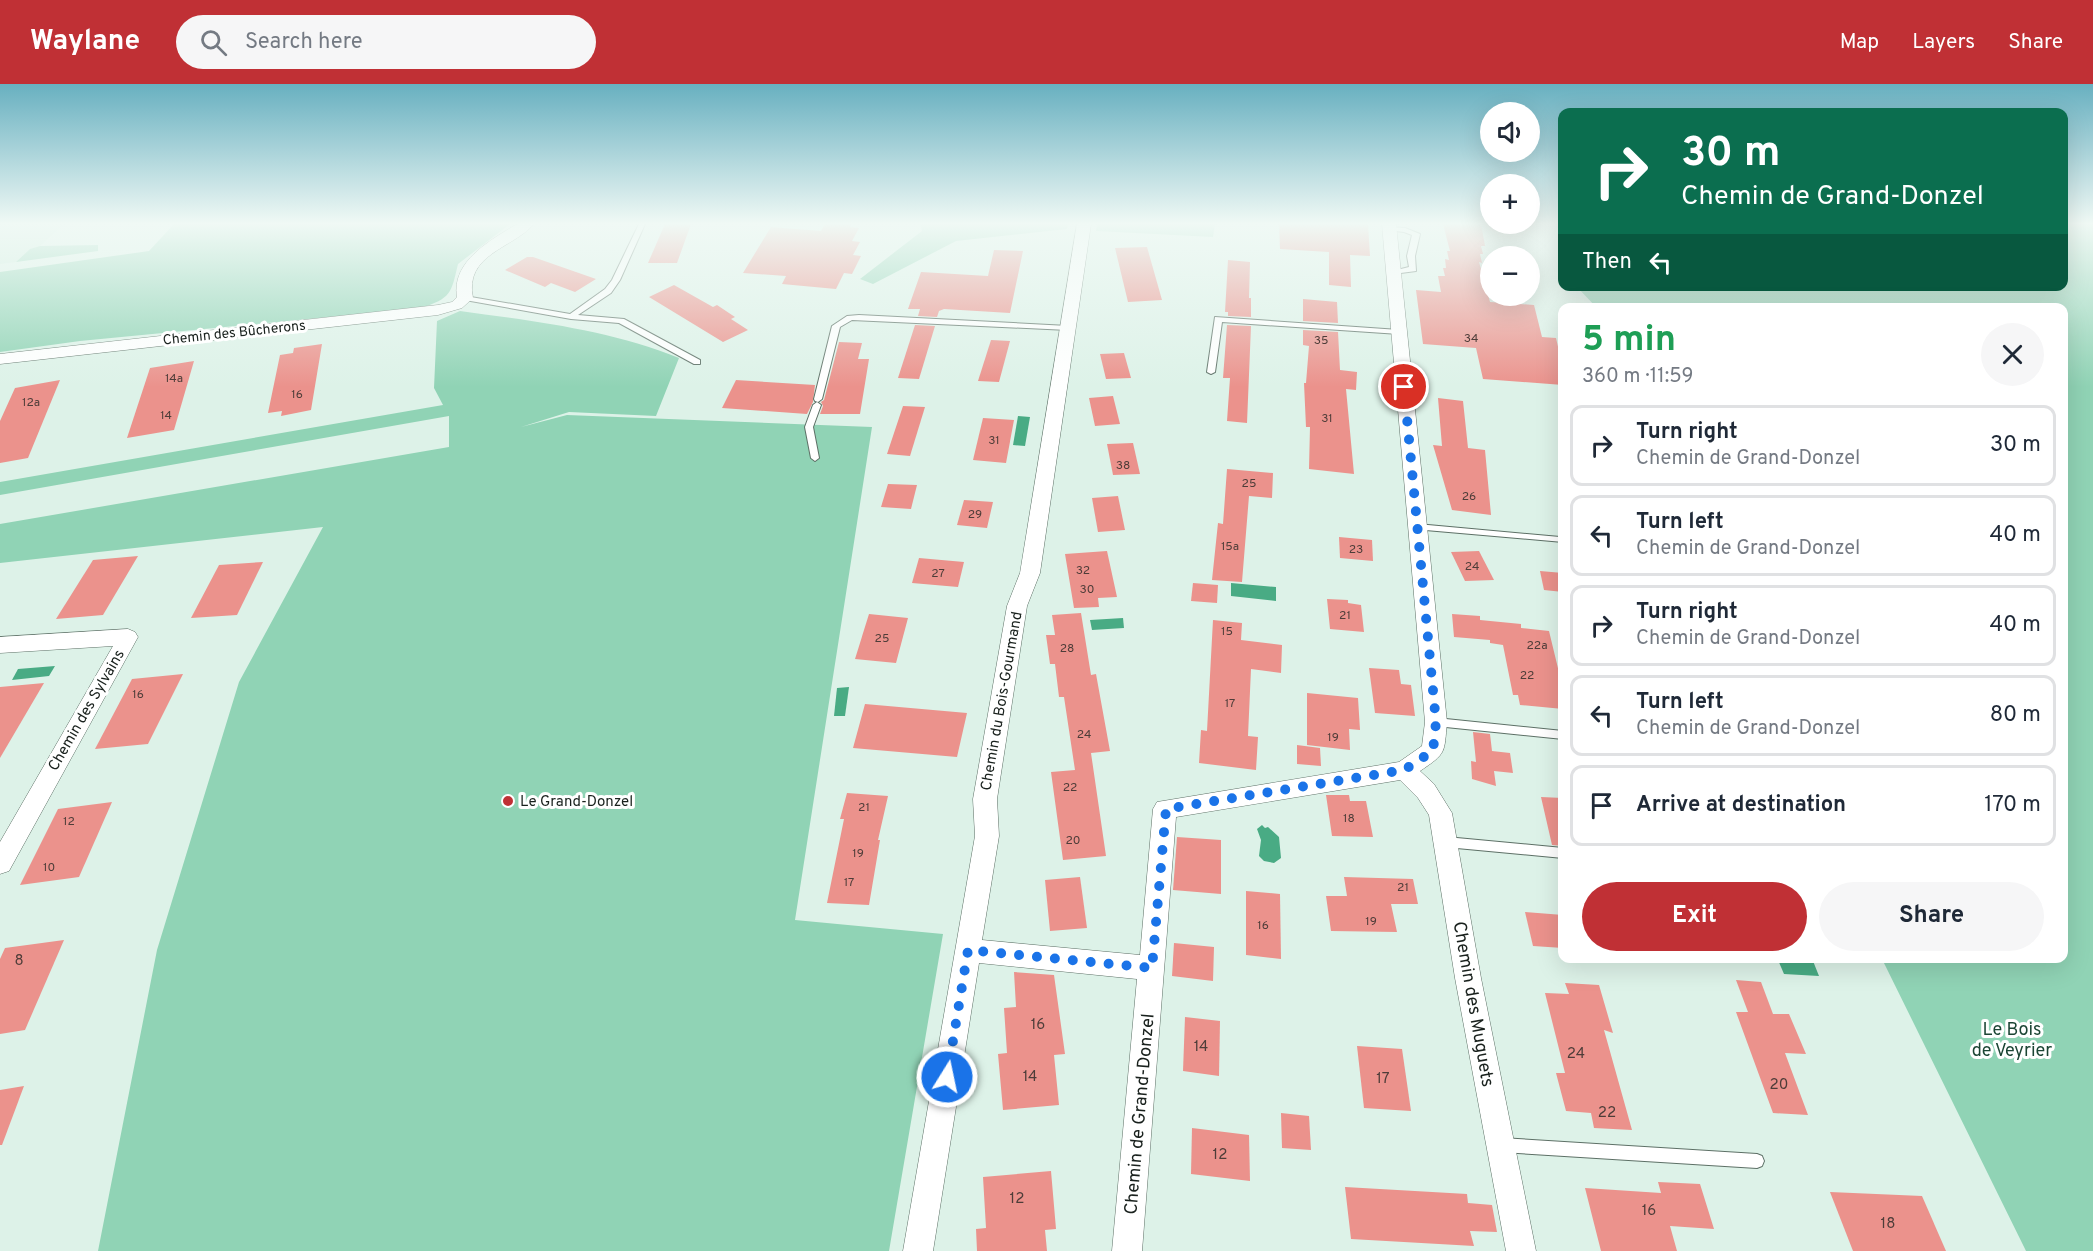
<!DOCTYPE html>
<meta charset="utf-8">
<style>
body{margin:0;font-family:Overpass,sans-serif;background:#f6f6f7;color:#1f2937;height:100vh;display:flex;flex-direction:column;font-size:22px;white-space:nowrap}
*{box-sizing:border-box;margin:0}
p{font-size:20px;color:#747a83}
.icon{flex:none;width:33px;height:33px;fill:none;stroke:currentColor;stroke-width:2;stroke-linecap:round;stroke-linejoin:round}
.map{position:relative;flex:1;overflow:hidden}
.sheet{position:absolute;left:1558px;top:219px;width:510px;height:660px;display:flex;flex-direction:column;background:#fff;border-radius:12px;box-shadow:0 6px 24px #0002}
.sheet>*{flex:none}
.guide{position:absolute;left:1558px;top:24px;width:510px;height:183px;border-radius:12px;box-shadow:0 6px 24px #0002;background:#0b6e4f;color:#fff;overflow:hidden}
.tools{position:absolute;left:1480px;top:18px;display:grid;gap:12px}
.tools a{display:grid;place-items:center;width:60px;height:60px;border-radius:50%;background:#fff;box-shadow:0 6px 24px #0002;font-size:30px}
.pin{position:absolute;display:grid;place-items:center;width:51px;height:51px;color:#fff;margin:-26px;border:3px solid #fff;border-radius:50%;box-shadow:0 2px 6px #0007}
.me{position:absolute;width:66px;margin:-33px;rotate:10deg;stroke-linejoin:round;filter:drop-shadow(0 0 4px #0008)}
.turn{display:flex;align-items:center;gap:21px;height:126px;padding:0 24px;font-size:27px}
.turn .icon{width:78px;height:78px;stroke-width:2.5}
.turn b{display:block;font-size:42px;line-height:51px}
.then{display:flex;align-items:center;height:57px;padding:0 24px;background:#0003;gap:12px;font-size:22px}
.round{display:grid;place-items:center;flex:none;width:63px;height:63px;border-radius:32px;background:#f6f6f7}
.overview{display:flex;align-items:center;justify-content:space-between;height:102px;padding:0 24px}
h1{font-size:36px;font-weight:700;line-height:45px;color:#1e9e55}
.primary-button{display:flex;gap:12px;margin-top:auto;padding:12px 24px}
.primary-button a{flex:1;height:69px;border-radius:36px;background:#c03035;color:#fff;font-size:24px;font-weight:700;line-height:69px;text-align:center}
.primary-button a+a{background:#f6f6f7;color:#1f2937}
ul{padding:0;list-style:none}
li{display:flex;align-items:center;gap:18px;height:81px;margin:0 12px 9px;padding:0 12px;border:3px solid #e0e1e3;border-radius:12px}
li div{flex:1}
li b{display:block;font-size:22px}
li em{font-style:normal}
header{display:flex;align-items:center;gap:36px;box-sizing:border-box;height:84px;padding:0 30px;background:#c03035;color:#fff}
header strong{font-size:28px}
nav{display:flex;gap:33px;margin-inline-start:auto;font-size:21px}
.search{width:420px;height:54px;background:#f6f6f7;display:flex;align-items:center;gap:15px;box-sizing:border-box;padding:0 21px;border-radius:33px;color:#747a83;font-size:22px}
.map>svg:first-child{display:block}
.built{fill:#ceecdd}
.green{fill:#90d3b5}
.water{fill:#49ab84}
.building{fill:#eb928c}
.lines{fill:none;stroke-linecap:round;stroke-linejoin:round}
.lane-casing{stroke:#5d7066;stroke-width:2}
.street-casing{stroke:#5d7066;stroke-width:1}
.lane{fill:#fff;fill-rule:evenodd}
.street{fill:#fff;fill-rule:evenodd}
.route{stroke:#1a73e8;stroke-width:10;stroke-dasharray:0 18}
.poi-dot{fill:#c03035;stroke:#fff;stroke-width:2}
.labels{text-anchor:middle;stroke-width:6;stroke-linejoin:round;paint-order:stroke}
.number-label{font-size:12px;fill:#4e3d39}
.far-street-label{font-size:14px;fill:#19211d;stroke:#fff}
.street-label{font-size:15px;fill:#19211d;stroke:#fff}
.poi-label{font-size:15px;fill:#19211d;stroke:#fff;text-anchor:start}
.near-number-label{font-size:15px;fill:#4e3d39}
.near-street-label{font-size:18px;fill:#19211d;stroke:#fff}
.near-park-label{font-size:18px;fill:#1b4534;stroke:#fff}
</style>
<header>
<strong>Waylane</strong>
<div class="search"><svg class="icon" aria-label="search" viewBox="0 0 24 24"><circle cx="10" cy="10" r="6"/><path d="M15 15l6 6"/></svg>Search here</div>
<nav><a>Map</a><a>Layers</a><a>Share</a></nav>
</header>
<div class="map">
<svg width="2093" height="1167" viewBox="0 0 2093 1167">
<rect width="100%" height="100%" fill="#ddf2e8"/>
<!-- built -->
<path class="built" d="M0 140H64L40 162 30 165 16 178 0 180Z"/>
<!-- green -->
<g class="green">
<path d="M174 140H510L458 180C451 210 451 214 421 224L80 257 0 268V188L149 167Z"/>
<path d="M920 140H1068L1067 145 956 157 873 200 860 195 922 147Z"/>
<path d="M1097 140H1215L1213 153 1096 147Z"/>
<path d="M2064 140H2093V1167H2026L1882 875 2064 874V224H1597L1577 203 2064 202Z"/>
<path d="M98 161V167L16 178 30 165 40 162Z"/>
<path d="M460 227C533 237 610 246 679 274L656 332 569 328 521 343 567 331 872 343 795 836 943 850 889 1167H98L157 866 239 598 323 443 0 479V440L449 363V332L0 411V398L443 321 434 304 437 237Z"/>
</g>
<!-- water -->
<g class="water">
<path d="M1018 332 1030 333 1025 362 1013 361Z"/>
<path d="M1231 499 1276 503V517L1231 512Z"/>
<path d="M1123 534 1124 544 1092 546 1090 536Z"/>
<path d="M55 582 49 592 12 596 18 585Z"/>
<path d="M849 603 845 632H834L837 604Z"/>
<path d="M1262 741 1265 744 1268 743 1279 753 1281 774 1274 779 1264 777 1259 772 1261 756 1257 745Z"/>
<path d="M1778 876 1813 877 1819 892 1784 890Z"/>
</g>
<!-- building -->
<g class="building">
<path d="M665 140H691L677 179H648Z"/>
<path d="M825 140H851L850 143 859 144 852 157 860 158 853 171 861 172 852 190 844 189 836 205 782 200 786 192 743 189 771 143 821 147Z"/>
<path d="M1279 140H1368L1370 172 1350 171 1351 203 1329 201V168L1280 165Z"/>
<path d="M1443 140H1481L1485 162H1481L1483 170H1480L1482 179 1479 178 1490 218 1534 221 1542 253 1556 254 1563 284V301L1483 295 1476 264 1423 260 1416 206 1441 208 1438 192H1445L1443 184H1446L1445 175 1449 176 1447 167H1450Z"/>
<path d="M1147 163 1162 216 1128 218 1115 164Z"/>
<path d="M994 166 1023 167 1010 229 944 225 939 227 937 233 918 232 920 225H908L921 188 988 192Z"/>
<path d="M527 173H533L596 195 575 208 551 199 545 203 505 186Z"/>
<path d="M1228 176 1250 178 1249 214H1251V233L1228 232V228H1225Z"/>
<path d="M674 201 713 223 717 221 735 233 731 235 748 246 723 258 649 213Z"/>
<path d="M1303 215 1337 218 1338 239 1303 237Z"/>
<path d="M915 241 935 242 919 295 898 294Z"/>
<path d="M1227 241 1251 242 1247 339 1227 337 1230 294H1223Z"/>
<path d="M1303 246 1338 248 1340 286 1357 288 1356 306 1346 305 1354 390 1309 385 1310 343H1306L1304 299H1306L1309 262 1303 261Z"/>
<path d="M991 256 1010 257 999 298 978 297Z"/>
<path d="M839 258 862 259 858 275H869L860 330H820L823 322 821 318 824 316Z"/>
<path d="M322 260 311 326 281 332 282 327 268 329 280 271 293 269 294 264Z"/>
<path d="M1124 269 1131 294 1106 295 1100 270Z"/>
<path d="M194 277 174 346 127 354 150 284Z"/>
<path d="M60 296 28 374 0 379V337L15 304Z"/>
<path d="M736 296 815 301 813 318 807 330 722 324Z"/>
<path d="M1113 312 1120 340 1095 342 1089 314Z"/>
<path d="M1438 314 1463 317 1468 364 1485 366 1491 431 1452 426 1433 361 1442 362Z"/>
<path d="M903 322 925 323 910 372 887 370Z"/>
<path d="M983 334 1014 336 1006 379 973 376Z"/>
<path d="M1133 359 1140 390 1113 391 1107 360Z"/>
<path d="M1227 385 1273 389 1272 414 1249 412 1242 498 1212 496 1218 439 1223 440Z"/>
<path d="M888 400 917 401 911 425 881 423Z"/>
<path d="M1118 412 1125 446 1098 448 1092 414Z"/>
<path d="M964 416 993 418 987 444 957 441Z"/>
<path d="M1339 453 1372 456 1373 477 1340 474Z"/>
<path d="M1107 467 1117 513 1098 514 1099 523 1074 524 1065 470Z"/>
<path d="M1479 467 1494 496 1465 497 1451 468Z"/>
<path d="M138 472 103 531 56 535 93 476Z"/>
<path d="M919 474 964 478 958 503 912 499Z"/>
<path d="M263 478 237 531 191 534 219 481Z"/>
<path d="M1540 487 1563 489V508L1544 506Z"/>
<path d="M1193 499 1218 501 1217 519 1191 517Z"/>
<path d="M1327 515 1348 516V519L1361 521 1364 548 1330 545Z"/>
<path d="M1081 529 1091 591 1096 590 1110 667 1091 669 1106 772 1063 776 1051 688 1075 686 1064 613H1059L1055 580H1050L1046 551H1055L1052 531Z"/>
<path d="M869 530 908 534 896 579 855 575Z"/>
<path d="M1452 530 1480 532V536L1521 540V544L1549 547 1563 605V625L1520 621 1518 611H1513L1503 561 1490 559V556L1454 553Z"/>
<path d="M1213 536 1242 539 1241 556 1282 561 1281 589 1251 585 1248 652 1258 653 1256 686 1199 679 1201 646 1207 647Z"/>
<path d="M1369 584 1399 586 1401 600 1411 601 1415 632 1375 629Z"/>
<path d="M183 590 148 660 95 665 132 595Z"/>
<path d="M44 599 0 674V603Z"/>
<path d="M1307 609 1358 614 1360 646 1349 645 1350 666 1307 661Z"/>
<path d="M865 620 967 629 957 673 853 664Z"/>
<path d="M1473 648 1490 650 1492 667 1510 669 1513 689 1494 687 1496 702 1472 695 1471 677 1476 678Z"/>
<path d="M1297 661 1320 664 1321 682 1297 680Z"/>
<path d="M847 709 888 712 878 756H880L869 821 827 819 844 735H840Z"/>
<path d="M1326 711H1349L1350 717H1366L1373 753 1332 752Z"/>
<path d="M1541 713 1563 714V762L1552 761Z"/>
<path d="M112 718 79 793 20 801 58 725Z"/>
<path d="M1177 753 1221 756V810L1173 806Z"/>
<path d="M1080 793 1087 844 1050 847 1045 796Z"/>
<path d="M1344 793 1413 795 1418 820H1391L1397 848 1331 847 1326 812H1347Z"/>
<path d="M1246 807 1280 810 1281 875 1246 871Z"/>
<path d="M1525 828 1563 831V864L1533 862Z"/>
<path d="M64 856 25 946 0 950V875L5 864Z"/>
<path d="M1174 859 1214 863 1213 897 1172 892Z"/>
<path d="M1014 888 1054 891 1065 970 1054 971 1059 1021 1003 1026 998 970 1007 969 1004 924 1016 923Z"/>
<path d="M1736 896 1761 898 1773 930H1789L1806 970 1785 969 1808 1031 1773 1029 1736 928H1748Z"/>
<path d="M1565 899 1599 901 1613 949 1604 946 1632 1046 1594 1044 1591 1029 1566 1027 1556 989H1565L1545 909 1569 910Z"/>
<path d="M1185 933 1220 937 1219 992 1183 987Z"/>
<path d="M1357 962 1402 965 1411 1027 1364 1024Z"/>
<path d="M24 1002 2 1061H0V1006Z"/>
<path d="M1281 1029 1309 1032 1311 1066 1282 1064Z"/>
<path d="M1192 1044 1249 1051 1250 1097 1191 1090Z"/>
<path d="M1051 1087 1056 1145 1045 1146 1047 1167H977L976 1145 986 1144 983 1093Z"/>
<path d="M1658 1098 1700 1100 1714 1145 1670 1142 1677 1167H1601L1585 1104 1661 1109Z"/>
<path d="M1345 1103 1467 1110 1468 1119 1492 1121 1497 1148 1470 1147 1474 1162 1351 1155Z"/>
<path d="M1830 1108 1922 1112 1946 1167H1853Z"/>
</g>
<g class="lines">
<!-- lane casing -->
<g class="lane-casing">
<g id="lane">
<path d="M639 140H645L620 196 611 209 578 231 624 235 700 276V280H694L619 239 571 235 465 216 461 214 465 212 570 230 605 205 612 196Z"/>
<path d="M1389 143 1405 144 1420 150 1415 172 1416 187 1393 190 1389 188 1409 183 1407 172 1412 151 1404 148 1387 146 1386 145Z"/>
<path d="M859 231 1068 242 1072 244 1068 246 852 236 840 243 822 315 818 318 815 317 814 315 832 242 847 232Z"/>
<path d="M1215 233 1399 246 1403 248 1399 250 1222 238 1215 288 1211 290 1207 288Z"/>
<path d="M817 318 821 321 813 343 819 374 815 377 811 374 805 343 813 321Z"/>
<path d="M1417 440 1560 453 1563 454V458L1414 445 1412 443Z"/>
<path d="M1436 634 1563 647V655L1436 642 1432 641 1431 638 1432 635Z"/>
<path d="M1446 753 1563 764V774L1446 763 1442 762 1440 758 1442 754Z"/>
<path d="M1501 1054 1757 1070 1762 1072 1764 1077 1762 1082 1757 1084 1501 1068 1496 1066 1494 1061 1496 1056Z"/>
</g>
</g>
<!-- street casing -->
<g class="street-casing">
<g id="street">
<path d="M517 140H534C512 165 464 170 473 214L462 224 438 231 0 280V270L438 221 452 218 457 213C451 177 491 156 517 140Z"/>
<path d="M1077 140H1091L1040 489 1027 522 997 715 999 752 982 856 1140 871 1153 725 1157 718 1399 678 1422 662 1425 638 1382 140H1396L1447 638C1444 669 1447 669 1420 687L1434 700 1452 729 1481 894 1536 1167H1506L1455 894 1429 731 1418 714 1400 696 1176 733 1142 1167H1112L1137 895 979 879 933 1167H903L975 752 973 715 1007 522 1020 489Z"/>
<path d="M128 545 135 548 138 553 9 787 0 790V758L113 562 0 569V553Z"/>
</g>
</g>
<!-- lane -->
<use href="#lane" class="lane"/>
<!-- street -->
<use href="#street" class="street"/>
</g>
<!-- sky -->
<linearGradient id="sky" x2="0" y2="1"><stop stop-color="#68b0c0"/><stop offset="0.46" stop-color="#f0f9f5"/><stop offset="1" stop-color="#f0f9f5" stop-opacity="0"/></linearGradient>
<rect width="2093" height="303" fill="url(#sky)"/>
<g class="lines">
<!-- route -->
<path class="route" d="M947 993 968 866 1152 884 1166 725 1404 686 1433 667 1436 638 1404 303"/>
</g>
<!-- markers -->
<circle class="poi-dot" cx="508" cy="717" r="6"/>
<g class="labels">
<!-- number labels -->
<g class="number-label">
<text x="1471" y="258">34</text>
<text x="1321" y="260">35</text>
<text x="174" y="298">14a</text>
<text x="297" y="314">16</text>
<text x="31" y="322">12a</text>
<text x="166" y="335">14</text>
<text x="1327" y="338">31</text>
<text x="994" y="360">31</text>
<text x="1123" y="385">38</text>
<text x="1249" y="403">25</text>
<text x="1469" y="416">26</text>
<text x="975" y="434">29</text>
<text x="1230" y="466">15a</text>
<text x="1356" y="469">23</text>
<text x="1472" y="486">24</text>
<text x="1083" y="490">32</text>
<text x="938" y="493">27</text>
<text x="1087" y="509">30</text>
<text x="1345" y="535">21</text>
<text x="1227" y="551">15</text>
<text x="882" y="558">25</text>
<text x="1537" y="565">22a</text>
<text x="1067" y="568">28</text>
<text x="1527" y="595">22</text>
<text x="138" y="614">16</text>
<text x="1230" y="623">17</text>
<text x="1084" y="654">24</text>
<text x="1333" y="657">19</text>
<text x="1070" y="707">22</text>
<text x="864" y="727">21</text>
<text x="1349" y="738">18</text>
<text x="69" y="741">12</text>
<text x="1073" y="760">20</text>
<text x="858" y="773">19</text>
<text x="49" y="787">10</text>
<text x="849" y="802">17</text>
<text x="1403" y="807">21</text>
<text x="1371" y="841">19</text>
<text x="1263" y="845">16</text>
</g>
<!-- far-street labels -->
<g class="far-street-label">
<text transform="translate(234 248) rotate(-6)" y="5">Chemin des Bûcherons</text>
</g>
<!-- street labels -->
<g class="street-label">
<text transform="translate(1001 617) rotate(-80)" y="5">Chemin du Bois-Gourmand</text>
<text transform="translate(86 626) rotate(-60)" y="5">Chemin des Sylvains</text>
</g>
<!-- poi labels -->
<g class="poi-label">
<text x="520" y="722">Le Grand-Donzel</text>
</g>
<!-- near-number labels -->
<g class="near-number-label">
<text x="19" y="881">8</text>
<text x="1038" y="945">16</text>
<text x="1201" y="967">14</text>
<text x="1576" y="974">24</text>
<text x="1030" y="997">14</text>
<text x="1383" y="999">17</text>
<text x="1779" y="1005">20</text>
<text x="1607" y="1033">22</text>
<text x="1220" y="1075">12</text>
<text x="1017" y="1119">12</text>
<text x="1649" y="1131">16</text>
<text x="1888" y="1144">18</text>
</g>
<!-- near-street labels -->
<g class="near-street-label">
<text transform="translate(1474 920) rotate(80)" y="6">Chemin des Muguets</text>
<text transform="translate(1139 1030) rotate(-85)" y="6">Chemin de Grand-Donzel</text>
</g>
<!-- near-park labels -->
<g class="near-park-label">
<text x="2012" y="951">Le Bois<tspan x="2012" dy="21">de Veyrier</tspan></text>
</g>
</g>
</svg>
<div class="tools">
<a><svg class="icon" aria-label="sound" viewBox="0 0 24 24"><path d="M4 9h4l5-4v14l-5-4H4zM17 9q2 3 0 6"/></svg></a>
<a>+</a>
<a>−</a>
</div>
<div class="pin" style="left:1404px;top:303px;background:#d93025"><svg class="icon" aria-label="arrive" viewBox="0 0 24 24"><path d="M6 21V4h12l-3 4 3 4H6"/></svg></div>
<svg class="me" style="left:947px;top:993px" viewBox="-20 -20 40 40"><circle r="17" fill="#1a73e8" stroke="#fff" stroke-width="3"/><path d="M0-11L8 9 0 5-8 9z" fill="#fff"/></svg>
<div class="guide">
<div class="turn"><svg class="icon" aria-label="right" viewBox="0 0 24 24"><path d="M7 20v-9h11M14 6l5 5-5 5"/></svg><div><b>30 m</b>Chemin de Grand-Donzel</div></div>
<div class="then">Then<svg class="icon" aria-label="left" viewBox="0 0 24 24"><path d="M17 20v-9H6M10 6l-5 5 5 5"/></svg></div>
</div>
<section class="sheet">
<div class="overview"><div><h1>5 min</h1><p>360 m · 11:59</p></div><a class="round"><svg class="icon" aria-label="close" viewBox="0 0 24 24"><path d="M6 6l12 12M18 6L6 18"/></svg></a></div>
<ul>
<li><svg class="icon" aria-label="right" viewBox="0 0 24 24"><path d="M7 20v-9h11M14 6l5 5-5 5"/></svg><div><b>Turn right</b><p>Chemin de Grand-Donzel</p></div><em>30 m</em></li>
<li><svg class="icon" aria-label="left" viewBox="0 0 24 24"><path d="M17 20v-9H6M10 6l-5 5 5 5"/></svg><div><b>Turn left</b><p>Chemin de Grand-Donzel</p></div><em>40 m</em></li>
<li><svg class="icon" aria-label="right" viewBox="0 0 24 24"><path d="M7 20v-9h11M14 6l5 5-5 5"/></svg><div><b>Turn right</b><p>Chemin de Grand-Donzel</p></div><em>40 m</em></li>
<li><svg class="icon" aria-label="left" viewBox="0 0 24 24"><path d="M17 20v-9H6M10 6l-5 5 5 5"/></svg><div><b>Turn left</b><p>Chemin de Grand-Donzel</p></div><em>80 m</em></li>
<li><svg class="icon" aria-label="arrive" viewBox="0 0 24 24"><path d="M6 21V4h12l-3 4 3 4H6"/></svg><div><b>Arrive at destination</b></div><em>170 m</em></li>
</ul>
<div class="primary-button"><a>Exit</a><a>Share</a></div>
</section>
</div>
